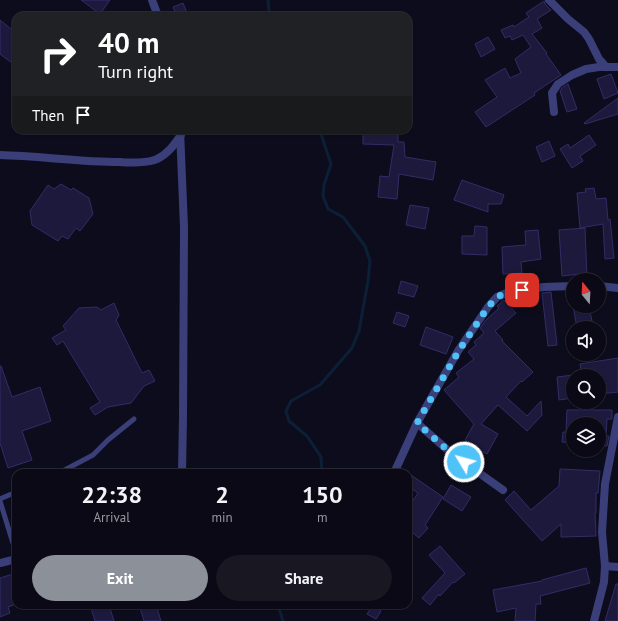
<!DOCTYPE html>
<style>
body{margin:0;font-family:"PT Sans",sans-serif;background:#181722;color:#f1f3f6;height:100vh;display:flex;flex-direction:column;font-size:15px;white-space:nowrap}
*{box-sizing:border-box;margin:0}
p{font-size:13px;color:#999aa0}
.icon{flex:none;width:22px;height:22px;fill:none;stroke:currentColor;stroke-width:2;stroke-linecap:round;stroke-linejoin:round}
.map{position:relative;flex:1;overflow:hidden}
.drawer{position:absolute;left:12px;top:469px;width:400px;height:140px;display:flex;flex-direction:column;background:#0a0915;border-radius:12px;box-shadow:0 1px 3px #0004,0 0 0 1px #2a2a34}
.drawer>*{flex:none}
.guide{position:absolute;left:12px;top:12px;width:400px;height:122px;border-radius:12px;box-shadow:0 1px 3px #0004,0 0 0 1px #2a2a34;background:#202124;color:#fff;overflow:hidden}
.needle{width:26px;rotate:342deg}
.controls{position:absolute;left:566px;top:273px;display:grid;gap:8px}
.controls a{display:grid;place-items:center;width:40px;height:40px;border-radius:50%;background:#0a0915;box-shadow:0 1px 3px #0004,0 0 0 1px #2a2a34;font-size:20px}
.pin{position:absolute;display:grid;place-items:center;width:34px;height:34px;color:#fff;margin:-17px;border-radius:8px;box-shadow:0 2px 6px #0006}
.me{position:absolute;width:44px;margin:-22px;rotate:307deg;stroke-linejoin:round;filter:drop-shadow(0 0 3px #0008)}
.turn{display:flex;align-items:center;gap:14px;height:84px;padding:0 20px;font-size:18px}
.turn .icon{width:52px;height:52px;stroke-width:2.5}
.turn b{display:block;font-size:28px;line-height:34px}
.then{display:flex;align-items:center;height:38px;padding:0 20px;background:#0003;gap:8px;font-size:15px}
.eta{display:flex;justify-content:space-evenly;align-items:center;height:68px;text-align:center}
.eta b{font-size:24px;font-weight:600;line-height:28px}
.action{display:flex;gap:8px;margin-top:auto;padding:8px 20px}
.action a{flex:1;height:46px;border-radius:24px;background:#8c9099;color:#fff;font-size:16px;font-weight:600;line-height:46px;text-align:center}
.action a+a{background:#181722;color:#f1f3f6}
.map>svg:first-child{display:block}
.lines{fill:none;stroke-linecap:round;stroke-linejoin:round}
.stream{stroke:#0b2037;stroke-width:3}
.building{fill:#1c193c;stroke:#312d67}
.service{stroke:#3a3f79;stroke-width:5}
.minor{stroke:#3a3f79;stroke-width:8}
.route{stroke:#4fc3f7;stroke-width:7;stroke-dasharray:0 12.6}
</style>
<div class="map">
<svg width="618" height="621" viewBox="0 0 618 621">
<rect width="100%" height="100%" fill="#0d0c1c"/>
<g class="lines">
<!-- stream -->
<g class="stream">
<path d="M268 0 269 10 270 16"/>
<path d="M318 130 321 134 331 164 324 185 323 196 328 209 343 217 365 246 370 261 368 281 359 331 352 348 320 385 291 401 286 411 289 421 307 436 321 457 322 473"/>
<path d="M278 605 283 621"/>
</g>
</g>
<!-- building -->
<g class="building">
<path d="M81 0H110L100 14Z"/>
<path d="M544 1 545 4 551 10 537 19 542 28 532 34 547 53 546 54 561 75 534 93 535 95 486 127 475 112 497 97 485 80 505 68 510 78 521 73 515 59 531 47 523 35 512 40 510 36 505 38 501 30 513 25 514 27 529 17 526 13Z"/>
<path d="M183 3 188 16H177L173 7Z"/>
<path d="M0 20 16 33V66L0 54Z"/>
<path d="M488 37 495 49 481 57 475 44Z"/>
<path d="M611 74 618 93 604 99 597 79Z"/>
<path d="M568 84 577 109 567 112 560 91 562 88Z"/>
<path d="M618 98V114L585 124 584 123Z"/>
<path d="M363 130H398V142H404L405 157 436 162 433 180 399 174 397 199 378 197 380 176 389 177 394 145 363 144Z"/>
<path d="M589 135 596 145 580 156 583 161 572 168 560 149 568 144 570 148Z"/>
<path d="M549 141 555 156 542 162 536 147Z"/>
<path d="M462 180 504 195 501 204H488V212L454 200Z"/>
<path d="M61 184 71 190 73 188 89 198 93 214 80 231 76 228 68 239 62 236 58 241 32 225 30 211 48 185 54 189Z"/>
<path d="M594 188 596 199 606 198 608 220 610 219 614 258 605 259 603 224 580 228 577 193 586 192 585 189Z"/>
<path d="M410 205 429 208 425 229 406 225Z"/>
<path d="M475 226 487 227V255L462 254V236H474Z"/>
<path d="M585 228 587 278H579V274L562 276 559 230Z"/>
<path d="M538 230 541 259 521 262 522 273 503 274 502 247 526 245 525 231Z"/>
<path d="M401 281 418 286 414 297 398 293Z"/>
<path d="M551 292 557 345 548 346 542 293Z"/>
<path d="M504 300 516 313 495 331 503 340 502 341 533 372 522 382 521 381 506 397 527 416 541 401 542 415 527 431 498 405 481 424 498 434 487 454 472 446 473 445 465 440 474 424 444 390 459 377 456 373 474 359 468 352 476 345 474 342 484 333 480 328 486 320 499 308 497 306Z"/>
<path d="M114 303 119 315 116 320 142 373 149 370 155 381 144 386 131 403 108 407 95 415 90 408 100 402 63 341 57 345 52 338 66 330 63 326 79 308 97 307 101 310Z"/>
<path d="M573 306H589L593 326 577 328Z"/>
<path d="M397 312 409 316 405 327 393 323Z"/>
<path d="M426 327 453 337 446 354 420 345Z"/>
<path d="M618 358V392L599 394V376H582L580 364Z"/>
<path d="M0 366H1L12 397 40 387 51 421 22 431 32 460 8 468 0 443Z"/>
<path d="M573 375V398L559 400 557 377Z"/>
<path d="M567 410H612V419H607L606 436H609L607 446H599V424H573V443L562 442 563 432H566Z"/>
<path d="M560 469 600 471 598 493H596V513H595L596 536 561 537V524L542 541 505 500 514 491 531 510 559 486Z"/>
<path d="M408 473 443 497 425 525 428 528 419 538 408 529V508L418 493 408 486Z"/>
<path d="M451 485 471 497 462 511 443 499Z"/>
<path d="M440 546 465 574 454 583 453 582 440 596 439 594 430 605 422 598 445 573 429 555Z"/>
<path d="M586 568 590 583 540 596 541 604H536L535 621H515L516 608 497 612 493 590 542 581V580Z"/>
<path d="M16 573V604L8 607 10 613 0 617V578Z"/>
<path d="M616 584H618V621H605Z"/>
<path d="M90 605H109L114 621H95Z"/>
<path d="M139 605H156L161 621H144Z"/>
<path d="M373 605 381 611 376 619 367 614Z"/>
</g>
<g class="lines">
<!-- service -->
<g class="service">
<path d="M59 473 93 455 108 440 134 419"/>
<path d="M0 499 16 492"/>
<path d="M0 501 16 553"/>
</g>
<!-- minor -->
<g class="minor">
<path d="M152 0 158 16"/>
<path d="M549 0 568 19 584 32 589 39 599 59 606 67"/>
<path d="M554 112 552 93 558 84 572 75 586 69 599 67H618"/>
<path d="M180 130 184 227 183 416 182 473"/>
<path d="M0 155C40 156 80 162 120 162 129 163 149 163 157 159 168 154 174 145 181 135"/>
<path d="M599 286 618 288"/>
<path d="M417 423 451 453 503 490"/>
<path d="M394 473 417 423 458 351 488 307 497 297 511 291 544 287 573 286"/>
<path d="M0 563 16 559"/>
<path d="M605 566 618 567"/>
<path d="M594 621 604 582 605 566 602 532 605 484 618 417"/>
</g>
</g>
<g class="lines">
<!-- route -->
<path class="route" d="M464 462 451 453 417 423 458 352 488 307 497 297 511 291 522 290"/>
</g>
</svg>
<div class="controls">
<a><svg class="needle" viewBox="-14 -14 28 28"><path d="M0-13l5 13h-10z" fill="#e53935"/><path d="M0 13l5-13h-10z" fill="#999aa0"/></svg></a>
<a><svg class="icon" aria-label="sound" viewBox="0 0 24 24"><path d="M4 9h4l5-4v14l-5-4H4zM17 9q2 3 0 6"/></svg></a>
<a><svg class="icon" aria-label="search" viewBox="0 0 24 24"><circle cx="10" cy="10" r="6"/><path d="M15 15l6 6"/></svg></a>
<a><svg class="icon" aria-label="layers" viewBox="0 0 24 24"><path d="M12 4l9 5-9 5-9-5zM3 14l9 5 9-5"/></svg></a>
</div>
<div class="pin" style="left:522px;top:290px;background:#d93025"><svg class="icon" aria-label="arrive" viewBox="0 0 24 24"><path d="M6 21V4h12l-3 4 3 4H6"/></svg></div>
<svg class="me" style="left:464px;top:462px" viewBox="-20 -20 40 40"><circle r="17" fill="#4fc3f7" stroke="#fff" stroke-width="3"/><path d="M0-11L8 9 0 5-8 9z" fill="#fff"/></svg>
<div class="guide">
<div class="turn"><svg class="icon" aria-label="right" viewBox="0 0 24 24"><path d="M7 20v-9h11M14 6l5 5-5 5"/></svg><div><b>40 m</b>Turn right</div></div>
<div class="then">Then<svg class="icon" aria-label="arrive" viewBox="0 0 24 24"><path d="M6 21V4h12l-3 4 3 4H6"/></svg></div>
</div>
<section class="drawer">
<div class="eta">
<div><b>22:38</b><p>Arrival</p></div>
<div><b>2</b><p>min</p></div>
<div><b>150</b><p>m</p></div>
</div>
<div class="action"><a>Exit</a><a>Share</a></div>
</section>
</div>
